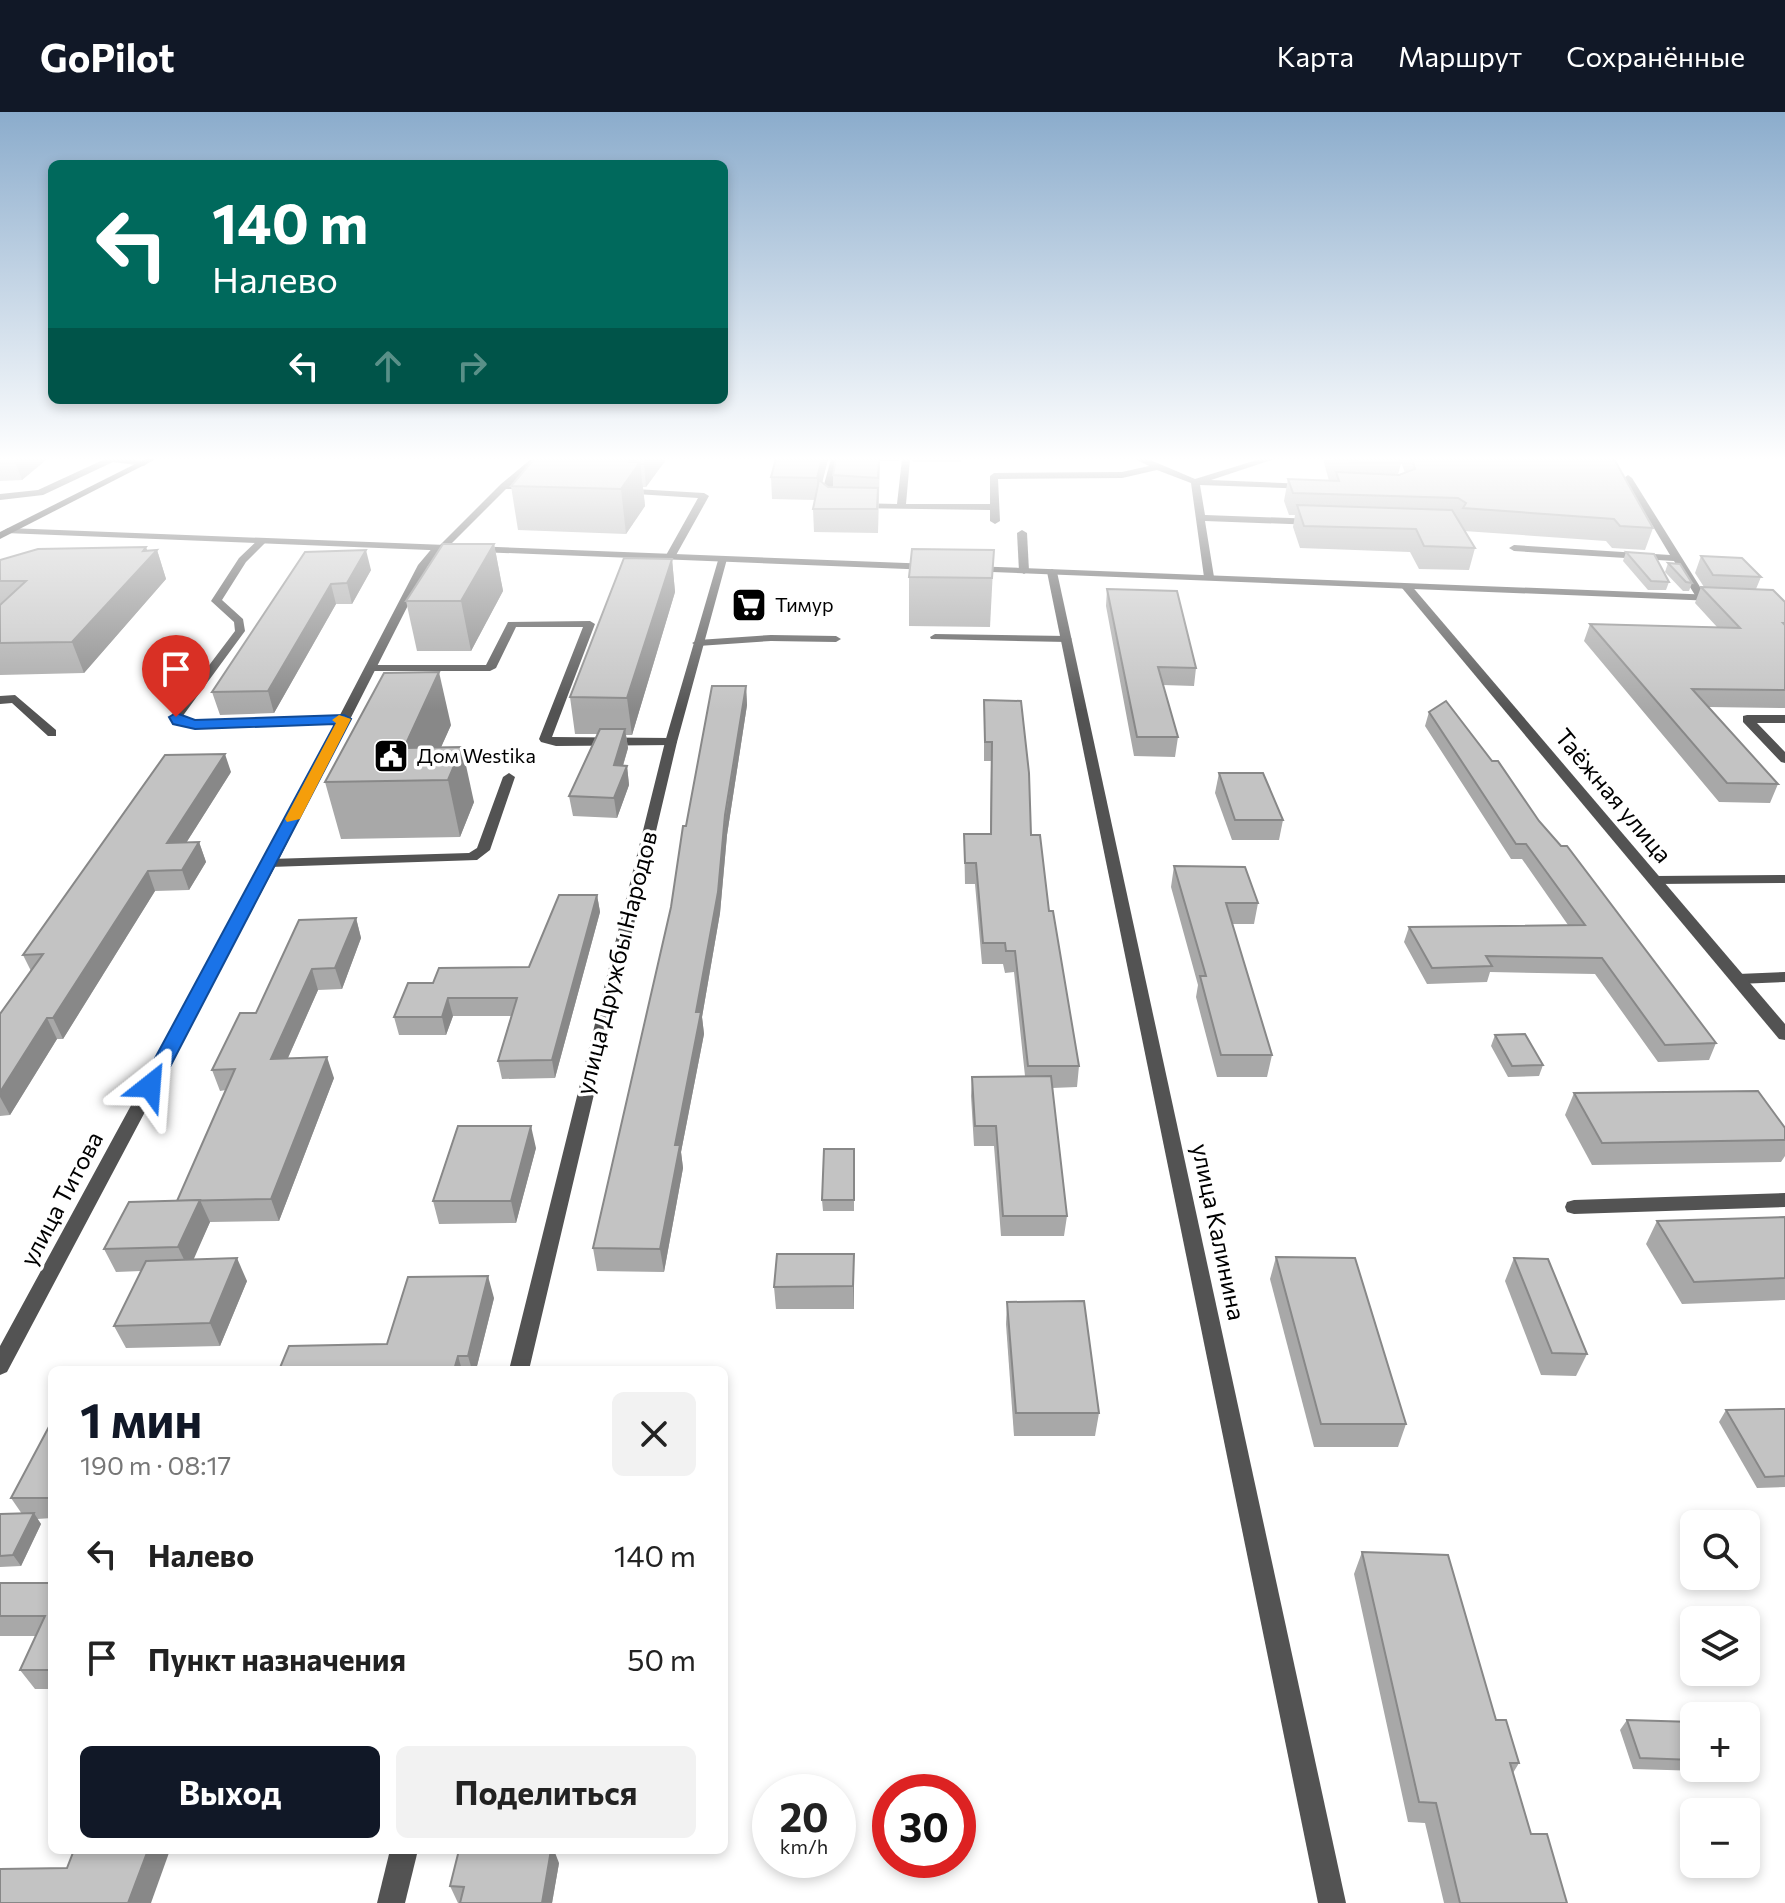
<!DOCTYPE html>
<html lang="ru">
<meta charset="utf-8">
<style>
body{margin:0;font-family:Commissioner,sans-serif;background:#f2f2f2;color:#222;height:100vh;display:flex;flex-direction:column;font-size:30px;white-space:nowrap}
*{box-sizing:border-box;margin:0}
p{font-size:26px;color:#767676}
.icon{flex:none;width:44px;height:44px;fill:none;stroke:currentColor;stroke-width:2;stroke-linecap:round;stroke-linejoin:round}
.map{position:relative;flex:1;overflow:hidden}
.sheet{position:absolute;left:48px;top:1254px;width:680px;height:488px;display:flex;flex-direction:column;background:#fff;border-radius:12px;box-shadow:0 4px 12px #0003}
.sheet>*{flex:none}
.guide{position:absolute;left:48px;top:48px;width:680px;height:244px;border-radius:12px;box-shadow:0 4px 12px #0003;background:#00695c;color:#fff;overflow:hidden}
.controls{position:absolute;left:1680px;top:1398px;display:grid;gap:16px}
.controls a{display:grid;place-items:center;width:80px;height:80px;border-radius:12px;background:#fff;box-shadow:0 4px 12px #0003;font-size:40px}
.speed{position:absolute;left:752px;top:1662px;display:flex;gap:16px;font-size:40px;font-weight:700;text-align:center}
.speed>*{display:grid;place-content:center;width:104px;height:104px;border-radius:50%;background:#fff;box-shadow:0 4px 12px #0003;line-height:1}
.speed small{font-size:20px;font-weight:400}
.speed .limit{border:12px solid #d22;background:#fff;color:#111}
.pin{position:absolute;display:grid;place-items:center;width:68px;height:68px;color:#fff;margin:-82px -34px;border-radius:50% 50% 50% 0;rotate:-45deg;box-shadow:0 0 8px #0007}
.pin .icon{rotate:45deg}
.me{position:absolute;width:88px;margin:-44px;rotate:28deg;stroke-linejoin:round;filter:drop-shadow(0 0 6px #0008)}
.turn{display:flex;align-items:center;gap:28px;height:168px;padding:0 32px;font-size:36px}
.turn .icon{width:104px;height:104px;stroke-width:2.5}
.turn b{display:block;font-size:56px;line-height:68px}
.lanes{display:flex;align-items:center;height:76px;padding:0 32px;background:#0003;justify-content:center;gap:40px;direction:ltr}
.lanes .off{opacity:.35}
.round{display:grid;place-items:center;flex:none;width:84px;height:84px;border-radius:12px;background:#f2f2f2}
.summary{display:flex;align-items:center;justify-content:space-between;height:136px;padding:0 32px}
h1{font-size:48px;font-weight:700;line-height:60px;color:#111827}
.cta{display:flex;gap:16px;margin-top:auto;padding:16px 32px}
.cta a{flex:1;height:92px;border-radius:12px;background:#111827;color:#fff;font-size:32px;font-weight:700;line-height:92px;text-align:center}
.cta a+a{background:#f2f2f2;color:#222}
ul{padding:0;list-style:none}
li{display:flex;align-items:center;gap:24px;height:104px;padding:0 32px}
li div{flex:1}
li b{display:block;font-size:30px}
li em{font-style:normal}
header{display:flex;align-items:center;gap:48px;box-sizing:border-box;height:112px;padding:0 40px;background:#111827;color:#fff}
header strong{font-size:38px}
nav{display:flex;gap:44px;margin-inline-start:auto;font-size:28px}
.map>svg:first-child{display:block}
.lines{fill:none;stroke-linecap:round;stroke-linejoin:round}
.service{fill:#535353;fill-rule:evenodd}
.minor{fill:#535353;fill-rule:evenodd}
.tertiary{fill:#535353;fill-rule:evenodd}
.secondary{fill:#202020;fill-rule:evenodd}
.wall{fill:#a8a8a8}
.shaded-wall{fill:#888}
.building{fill:#c3c3c3;stroke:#888;stroke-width:2}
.route{fill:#1a73e8;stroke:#114b97;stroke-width:2}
.slow{fill:#f59e0b}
.labels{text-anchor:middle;stroke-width:7;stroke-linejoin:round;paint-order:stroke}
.far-poi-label{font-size:20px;fill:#000;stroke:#fff;text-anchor:start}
.street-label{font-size:24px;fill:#000;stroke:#fff}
</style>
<header>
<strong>GoPilot</strong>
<nav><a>Карта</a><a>Маршрут</a><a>Сохранённые</a></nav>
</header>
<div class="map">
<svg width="1785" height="1791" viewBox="0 0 1785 1791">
<rect width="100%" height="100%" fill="#fff"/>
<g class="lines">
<!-- service -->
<g class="service">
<path d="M105 347H135L148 351 144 354 113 350 43 383 0 388V382L38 378Z"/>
<path d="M531 347H541L512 372 533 373V377H506L445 438H439V434L501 372Z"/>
<path d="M831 347H839L830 387 834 391 829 394 820 387Z"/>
<path d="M902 347H910L906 392H990V364L994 361 1122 360 1149 354 1135 347H1148L1195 367 1260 347H1274L1211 368 1307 372 1310 373V377L1200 373 1205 403 1316 407 1321 410 1316 413 1205 409 1214 465 1209 468 1204 465 1191 371 1157 358 1122 366 998 367 1000 409 995 412 990 409V398L853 396V392L856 391 897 392Z"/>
<path d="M1628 363 1632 366 1707 486 1706 488H1698L1674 449 1514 439 1509 436 1514 433 1670 443 1624 366Z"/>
<path d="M618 376 704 381 709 384 675 445 670 448 665 445 698 386 621 381 617 378Z"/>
<path d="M1022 418 1027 421 1029 459 1024 462 1019 459 1017 421Z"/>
<path d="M259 427 267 429 246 450 222 488 243 507 245 519 182 605 195 608 344 603 350 607 348 610 195 616 174 612 170 605 235 519 234 510 211 489 239 446Z"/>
<path d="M590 509 595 512 552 625 671 626 677 630 675 633 556 634 541 630 539 627 583 515H516L496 556 490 559H371L365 556 371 553H486L508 510Z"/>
<path d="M935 522 1067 524 1072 527 1067 530 931 527 930 525Z"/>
<path d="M771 523 836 524 841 527 836 530 771 529 698 534 692 531 698 528Z"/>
<path d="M15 583 56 618V624H48L12 591 0 592V584Z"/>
<path d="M1747 603H1785V611H1757L1785 640V651L1781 650 1743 610V604Z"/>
<path d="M509 661 515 665 490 738 477 748 270 755 263 751 270 747 469 741 477 736 503 665Z"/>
<path d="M1785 763V771L1655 772 1648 768 1655 764Z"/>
<path d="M1785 860V870L1738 872 1730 867 1738 862Z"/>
<path d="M1785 1081V1095L1574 1102 1567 1100 1565 1095 1567 1090 1574 1088Z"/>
</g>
<!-- minor -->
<g class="minor">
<path d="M434 434 442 436 428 454 277 751 7 1260 0 1263V1234L263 751 418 453Z"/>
<path d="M719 445 727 447 677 630 529 1258H509L665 630Z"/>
<path d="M1052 457 1057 460 1346 1791H1318L1047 460Z"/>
<path d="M1402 472H1410L1785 912V928L1779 927 1402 476Z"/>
<path d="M390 1738H418L405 1791H377Z"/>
</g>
<!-- tertiary -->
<g class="tertiary">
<path d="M8 416 932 452 937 455 932 458 5 421 3 419Z"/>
<path d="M971 454 1715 483 1720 486 1715 489 967 459V455Z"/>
</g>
<!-- secondary -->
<path class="secondary" d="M145 347H156L0 427V420Z"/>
</g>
<!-- wall -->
<g class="wall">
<path d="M0 347H47L22 368 0 369Z"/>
<path d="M828 347 822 370 828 375H833V363L836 347H899V349H880L878 421 814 420 813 397 815 388 772 387 771 365Z"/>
<path d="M912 347H961V350H913Z"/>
<path d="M1323 347H1400L1401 351 1398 363 1405 361 1400 347H1614L1653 416 1645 438 1612 436 1606 429 1464 419 1475 436 1469 458 1419 457 1410 440 1300 436 1293 415 1295 403H1289L1284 389 1288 367 1329 369Z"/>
<path d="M665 349 646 375H643L645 394 626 422 518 418 511 374Z"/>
<path d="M494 432 503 479 471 539H417L406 489Z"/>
<path d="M157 438 166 467 84 561 0 563V448Z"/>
<path d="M994 438 990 515 909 514V465Z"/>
<path d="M305 440 371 458 352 492H336L274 601 220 603 212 580Z"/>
<path d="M1626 440 1669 470 1666 478H1648L1623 449Z"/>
<path d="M1701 444 1761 465 1756 477 1785 490V596L1709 595 1778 672 1770 691 1719 690 1584 529 1590 512 1717 515 1695 491 1701 475H1704L1695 461Z"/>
<path d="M672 447 675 480 632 623H626L628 636 623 654H627L629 673 617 706 573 704 569 684 597 622H575L570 585Z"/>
<path d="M1668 451 1692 471 1689 479H1683L1665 460Z"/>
<path d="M1107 477 1196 556 1194 574 1163 573 1178 625 1175 645 1134 644 1106 494Z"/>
<path d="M746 574 747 593 727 723 720 801 702 905 704 922 681 1040 683 1056 664 1160 597 1159 593 1136 671 795 686 714Z"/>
<path d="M984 588 1031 723 1049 799 1079 954 1077 975 1052 976 1067 1104 1064 1124H1001L994 1034H974L971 984 972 965 1025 964 1014 860 1005 861 1003 852H982L975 772H965L964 722H990L991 649H984Z"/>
<path d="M1429 600 1539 709 1716 931 1709 948 1658 950 1595 862 1490 860 1487 870 1427 872 1404 830 1409 815 1568 813 1522 747H1511L1425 614Z"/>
<path d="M451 613 441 635 474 690 460 725 341 727 325 670Z"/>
<path d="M231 660 186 731 199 730 206 750 189 778 155 779 63 927H57L10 1003 0 1004V902L31 859 23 843Z"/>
<path d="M1219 661 1283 708 1279 728H1232L1215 681Z"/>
<path d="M1174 754 1258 791 1254 812H1232L1272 943 1267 965H1217L1196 885 1198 873 1171 775Z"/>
<path d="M597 783 600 800 555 966 502 967 498 949 511 904H453L446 923H399L394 905 433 871 529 855Z"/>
<path d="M356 806 361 826 342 877 318 878 288 946 334 966 279 1109 210 1110 193 1147 247 1169 220 1234 126 1236 114 1214 141 1159 116 1160 104 1137 177 1089 226 978 220 979 212 958 256 901Z"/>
<path d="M1495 923 1543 953 1539 964 1508 965 1491 934Z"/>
<path d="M1574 981 1785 1016V1044L1781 1050 1592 1053 1565 1003Z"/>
<path d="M536 1036 516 1111 439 1112 433 1089Z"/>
<path d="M854 1037V1099H823L822 1088Z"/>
<path d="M1785 1105V1188L1682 1192 1646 1132 1657 1109Z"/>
<path d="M854 1142V1197H776L774 1175Z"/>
<path d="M1276 1145 1406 1312 1398 1335H1314L1270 1167Z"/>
<path d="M1514 1146 1587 1242 1576 1264 1541 1263 1505 1169Z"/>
<path d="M494 1186 476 1258H279L387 1232Z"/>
<path d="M1007 1190 1099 1301 1095 1324H1014L1006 1212Z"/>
<path d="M1785 1297V1375L1757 1376 1719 1310 1726 1298Z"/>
<path d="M52 1309V1406L37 1407 41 1412 21 1454 0 1455V1402H22L11 1386Z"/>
<path d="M1362 1440 1496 1608 1519 1651 1513 1661 1531 1722 1567 1791H1444L1425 1711 1408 1710 1354 1462Z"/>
<path d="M0 1471H52V1577H35L20 1558 36 1524H0Z"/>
<path d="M1627 1608 1694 1610V1656H1703L1701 1659 1633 1657 1620 1618Z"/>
<path d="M559 1751 552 1791H458L450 1774Z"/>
</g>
<!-- shaded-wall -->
<g class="shaded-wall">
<path d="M14 347H47L22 368Z"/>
<path d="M631 347H634L640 350 645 394 626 422 621 377 629 350Z"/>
<path d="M648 347H665V349L646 375 644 352Z"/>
<path d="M822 347H828L818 388 817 366Z"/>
<path d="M494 432 503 479 471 539 461 489Z"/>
<path d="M146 435 150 446 157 438 166 467 84 561 72 530Z"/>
<path d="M366 438 371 458 352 492 347 471Z"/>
<path d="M672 447 675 480 632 623 627 586Z"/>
<path d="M331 472 336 492 274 601 268 579Z"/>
<path d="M439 560 451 613 426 669 404 636Z"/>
<path d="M746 574 747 593 727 723 720 801 702 905 704 922 681 1040 683 1056 664 1160 660 1137 675 1033Z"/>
<path d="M625 617 628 636 617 673 614 653Z"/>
<path d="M462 635 474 690 460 725 448 668Z"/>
<path d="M225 642 231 660 174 750 167 731Z"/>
<path d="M627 654 629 673 617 706 614 686Z"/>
<path d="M199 730 206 750 189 778 182 758Z"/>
<path d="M148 759 155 779 63 927 53 906Z"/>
<path d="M597 783 600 800 555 966 552 948Z"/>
<path d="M356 806 361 826 342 877 335 856Z"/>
<path d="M312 857 318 878 278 968 271 947Z"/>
<path d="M448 886 453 904 446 923 442 905Z"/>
<path d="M47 906 57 927 10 1003 0 985V980Z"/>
<path d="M327 945 334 966 279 1109 271 1087Z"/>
<path d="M531 1014 536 1036 516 1111 511 1089Z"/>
<path d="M200 1088 210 1110 189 1158 178 1135Z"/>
<path d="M854 1142V1197L853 1174Z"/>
<path d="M237 1146 247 1169 220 1234 210 1211Z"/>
<path d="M488 1164 494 1186 476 1258H472L468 1244Z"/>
<path d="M458 1244 462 1258H454Z"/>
<path d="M34 1401 41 1412 21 1454 13 1443Z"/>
<path d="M148 1738H170L151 1791H128Z"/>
<path d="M551 1738H554L559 1751 552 1791H542Z"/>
</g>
<!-- building -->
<g class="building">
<path d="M534 347H631L629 350H640L621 377 511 374Z"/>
<path d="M634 347H648L644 352H640V350H635Z"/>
<path d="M776 347H822L817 366 771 365Z"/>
<path d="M836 347H879L878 366 833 363Z"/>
<path d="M1333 347H1400L1401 351 1333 349Z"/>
<path d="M1412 347H1614L1653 416 1620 414 1614 407 1463 396 1466 391 1458 386 1293 381 1288 367 1339 369 1336 360 1399 363 1415 357Z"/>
<path d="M819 368 828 375 878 376 877 397H813Z"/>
<path d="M1297 393 1452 398 1475 436 1424 434 1416 417 1304 414Z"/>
<path d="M443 432H494L461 489H406Z"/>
<path d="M146 435 143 439 157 438 72 530 0 531V493L26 469H0V448L38 437Z"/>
<path d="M912 437 994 438 992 466 909 465Z"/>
<path d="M366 438 347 471 331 472 268 579 212 580 305 440Z"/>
<path d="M1626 440 1654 442 1669 470 1651 469Z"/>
<path d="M1701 444 1742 446 1761 465 1713 463Z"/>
<path d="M624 446 672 447 627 586 570 585Z"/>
<path d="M1668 451 1680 452 1692 471 1686 470Z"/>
<path d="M1701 475 1773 478 1785 490V511H1783L1785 513V578L1692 577 1778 672 1727 671 1590 512 1740 516Z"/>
<path d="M1107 477 1177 479 1196 556 1158 555 1178 625H1137Z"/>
<path d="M439 560 404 636 462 635 448 668 325 670 384 561Z"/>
<path d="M712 574H746L725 703 718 780 696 900H701L675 1033H680L660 1137 593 1136 671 795 683 714H686Z"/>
<path d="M984 588 1021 589 1029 661 1031 723H1040L1049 799H1053L1079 954H1028L1015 839H1006L1005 831H983L976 751H965L964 722H991L992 630H985Z"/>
<path d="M1446 589 1492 649H1498L1539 709 1561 734H1567L1716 931 1665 933 1602 846 1486 844 1492 854 1432 856 1409 815 1585 813 1526 732H1516L1429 600Z"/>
<path d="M600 617H625L614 653 627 654 614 686 569 684Z"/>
<path d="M225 642 167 731 199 730 182 758 148 759 53 906H47L0 980V902L43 842 23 843 165 643Z"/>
<path d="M1219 661H1263L1283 708H1235Z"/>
<path d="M1174 754 1245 755 1258 791H1226L1272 943H1221L1200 864H1206Z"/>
<path d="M559 783H597L552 948 498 949 517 886H448L442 905H394L408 871H433L439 856 529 855Z"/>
<path d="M356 806 335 856 312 857 271 947 327 945 271 1087 177 1089 235 957 212 958 240 901H256L299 808Z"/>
<path d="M1525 922 1543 953 1512 954 1495 923Z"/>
<path d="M1051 964 1067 1104H1003L996 1014H975L972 965Z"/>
<path d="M1758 979 1785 1016V1028L1602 1031 1574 981Z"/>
<path d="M458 1014H531L511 1089H433Z"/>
<path d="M824 1037H854V1088H822Z"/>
<path d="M200 1088 178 1135 104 1137 129 1090Z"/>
<path d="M1785 1105V1166L1694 1170 1657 1109Z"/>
<path d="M777 1142H854L853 1174 774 1175Z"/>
<path d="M1276 1145 1355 1146 1406 1312H1321Z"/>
<path d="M237 1146 210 1211 114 1214 146 1149Z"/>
<path d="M1514 1146 1548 1147 1587 1242 1552 1241Z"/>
<path d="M488 1164 468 1244H458L454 1258H279L289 1234 387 1232 408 1165Z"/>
<path d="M1084 1189 1099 1301H1016L1007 1190Z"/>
<path d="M1785 1297V1364L1765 1365 1726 1298Z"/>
<path d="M52 1309V1386H11Z"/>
<path d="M34 1401 13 1443 0 1444V1402Z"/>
<path d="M1362 1440 1448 1443 1496 1608H1506L1519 1651H1510L1531 1722H1547L1567 1791H1460L1436 1691 1419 1690Z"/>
<path d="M0 1471H52V1558H20L45 1504H0Z"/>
<path d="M1627 1608 1694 1610V1648L1640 1646Z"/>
<path d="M74 1738H148L128 1791H0V1757L67 1756Z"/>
<path d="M459 1738H551L542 1791H460L464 1775 450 1774Z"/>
</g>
<!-- sky -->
<linearGradient id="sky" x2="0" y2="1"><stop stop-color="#8baccc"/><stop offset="0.58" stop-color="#fff"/><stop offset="1" stop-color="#fff" stop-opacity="0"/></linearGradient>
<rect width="1785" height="598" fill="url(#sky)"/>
<!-- route -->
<path class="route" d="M176 601 195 608 344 603 351 607 160 974 150 981 140 974 335 612 195 617 173 612 169 605Z"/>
<!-- slow -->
<path class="slow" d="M339 603 351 607 300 707 287 710 285 707 336 611 332 608Z"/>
<!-- icons -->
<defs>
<g id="supermarket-square" transform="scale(1.8)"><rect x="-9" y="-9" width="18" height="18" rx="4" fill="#000" stroke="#fff"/><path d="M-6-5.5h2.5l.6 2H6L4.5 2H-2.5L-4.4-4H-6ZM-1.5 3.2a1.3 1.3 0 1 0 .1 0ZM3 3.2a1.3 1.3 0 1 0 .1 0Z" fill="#fff"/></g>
<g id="civic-square" transform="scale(1.8)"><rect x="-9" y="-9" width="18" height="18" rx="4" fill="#000" stroke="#fff"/><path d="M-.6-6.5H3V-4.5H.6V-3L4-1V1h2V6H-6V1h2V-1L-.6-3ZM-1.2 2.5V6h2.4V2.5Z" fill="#fff"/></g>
</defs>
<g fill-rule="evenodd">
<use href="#supermarket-square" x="749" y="493"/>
<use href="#civic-square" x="391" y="644"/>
</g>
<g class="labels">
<!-- far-poi labels -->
<g class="far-poi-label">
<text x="775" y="500">Тимур</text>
<text x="417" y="651">Дом Westika</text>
</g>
<!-- street labels -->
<g class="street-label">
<text transform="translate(1613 684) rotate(50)" y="8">Таёжная улица</text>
<text transform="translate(617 851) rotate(-76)" y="8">улица Дружбы Народов</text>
<text transform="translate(62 1087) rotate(-62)" y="8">улица Титова</text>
<text transform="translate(1218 1120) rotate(78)" y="8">улица Калинина</text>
</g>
</g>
</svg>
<div class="controls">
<a><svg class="icon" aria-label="search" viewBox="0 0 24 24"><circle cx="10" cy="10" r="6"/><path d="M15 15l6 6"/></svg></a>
<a><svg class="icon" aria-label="layers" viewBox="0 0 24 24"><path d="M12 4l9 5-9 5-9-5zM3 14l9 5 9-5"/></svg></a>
<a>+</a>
<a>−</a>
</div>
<div class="speed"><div>20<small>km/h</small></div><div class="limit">30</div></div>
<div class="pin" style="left:176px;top:605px;background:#d93025"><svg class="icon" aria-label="arrive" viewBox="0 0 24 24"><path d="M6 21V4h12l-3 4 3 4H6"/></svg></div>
<svg class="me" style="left:150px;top:974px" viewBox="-20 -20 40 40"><path d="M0-17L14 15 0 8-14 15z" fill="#1a73e8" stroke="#fff" stroke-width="4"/></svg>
<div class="guide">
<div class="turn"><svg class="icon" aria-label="left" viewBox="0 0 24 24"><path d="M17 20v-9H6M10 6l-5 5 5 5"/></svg><div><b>140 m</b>Налево</div></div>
<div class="lanes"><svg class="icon" aria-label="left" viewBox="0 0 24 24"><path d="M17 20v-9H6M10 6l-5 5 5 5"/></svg><svg class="icon off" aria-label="ahead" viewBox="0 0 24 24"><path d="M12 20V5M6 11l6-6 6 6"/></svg><svg class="icon off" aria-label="right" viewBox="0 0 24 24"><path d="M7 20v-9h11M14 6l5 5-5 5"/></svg></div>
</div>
<section class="sheet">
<div class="summary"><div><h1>1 мин</h1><p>190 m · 08:17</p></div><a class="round"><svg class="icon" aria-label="close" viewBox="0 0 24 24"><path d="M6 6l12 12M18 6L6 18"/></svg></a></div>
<ul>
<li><svg class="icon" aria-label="left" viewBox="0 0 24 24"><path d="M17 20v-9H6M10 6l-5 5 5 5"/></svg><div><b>Налево</b></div><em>140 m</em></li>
<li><svg class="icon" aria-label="arrive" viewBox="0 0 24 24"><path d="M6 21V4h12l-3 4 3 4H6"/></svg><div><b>Пункт назначения</b></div><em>50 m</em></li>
</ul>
<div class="cta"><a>Выход</a><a>Поделиться</a></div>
</section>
</div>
